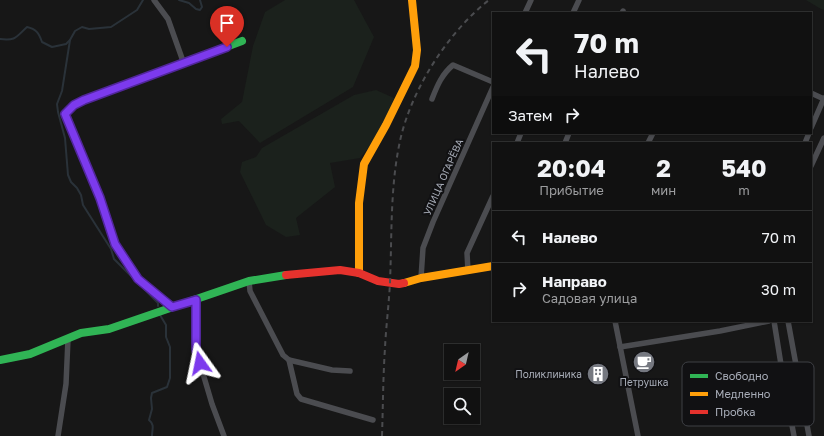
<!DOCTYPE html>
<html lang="ru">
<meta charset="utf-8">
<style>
body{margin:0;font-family:"Golos Text",sans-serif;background:#1a1a1a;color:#f1f3f6;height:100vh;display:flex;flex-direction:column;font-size:15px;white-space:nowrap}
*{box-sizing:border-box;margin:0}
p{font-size:13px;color:#9c9d9f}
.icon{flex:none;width:22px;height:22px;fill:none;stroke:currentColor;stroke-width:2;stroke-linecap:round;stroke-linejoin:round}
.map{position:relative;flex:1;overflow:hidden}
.sheet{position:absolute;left:492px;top:142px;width:320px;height:180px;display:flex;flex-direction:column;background:#111;border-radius:0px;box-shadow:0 1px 3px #0004,0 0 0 1px #303131}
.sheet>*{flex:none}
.top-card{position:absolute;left:492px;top:12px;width:320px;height:122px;border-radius:0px;box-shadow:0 1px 3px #0004,0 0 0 1px #303131;background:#111;color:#f1f3f6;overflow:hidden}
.needle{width:26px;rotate:214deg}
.fabs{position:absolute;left:444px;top:344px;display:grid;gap:8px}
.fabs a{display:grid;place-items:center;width:36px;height:36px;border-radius:0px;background:#111;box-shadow:0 1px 3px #0004,0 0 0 1px #303131;font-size:20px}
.pin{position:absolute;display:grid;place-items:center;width:34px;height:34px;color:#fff;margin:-41px -17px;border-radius:50% 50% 50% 0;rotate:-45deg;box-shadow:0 0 4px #0007}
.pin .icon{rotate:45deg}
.me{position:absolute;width:44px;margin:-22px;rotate:348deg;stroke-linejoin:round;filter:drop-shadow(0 0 3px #0008)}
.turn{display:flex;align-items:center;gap:14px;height:84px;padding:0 16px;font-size:18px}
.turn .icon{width:52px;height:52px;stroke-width:2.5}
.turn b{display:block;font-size:28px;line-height:34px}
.then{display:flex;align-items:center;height:38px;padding:0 16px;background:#0003;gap:8px;font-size:15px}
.eta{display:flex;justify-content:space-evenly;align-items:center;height:68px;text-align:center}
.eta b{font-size:24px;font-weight:700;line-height:28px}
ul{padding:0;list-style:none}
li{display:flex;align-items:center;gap:12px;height:52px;padding:0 16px;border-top:1px solid #303131}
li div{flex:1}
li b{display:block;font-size:15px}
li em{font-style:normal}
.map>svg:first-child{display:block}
.green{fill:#1b211c}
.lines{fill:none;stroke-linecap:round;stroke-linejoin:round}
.stream{stroke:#2a3239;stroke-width:2}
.street{stroke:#4b4c50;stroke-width:5.5}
.fast{stroke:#30b455;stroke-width:8}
.slow{stroke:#ff9f0a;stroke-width:8}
.jam{stroke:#e5322d;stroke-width:8}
.rail{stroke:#4b4c4f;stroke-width:2;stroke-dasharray:5 4;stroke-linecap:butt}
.route-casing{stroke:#51269a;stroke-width:10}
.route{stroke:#7c3aed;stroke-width:7}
.labels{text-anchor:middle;stroke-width:4;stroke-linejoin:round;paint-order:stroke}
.street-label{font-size:10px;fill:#a8adb8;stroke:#111113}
.poi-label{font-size:10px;fill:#a8adb8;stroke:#111113;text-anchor:end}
.key{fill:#111113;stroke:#3e4045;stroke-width:1}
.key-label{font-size:11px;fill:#a8adb8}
</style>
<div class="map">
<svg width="824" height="436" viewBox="0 0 824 436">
<rect width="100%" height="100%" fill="#171717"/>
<!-- green -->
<g class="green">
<path d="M285 0H354L374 37 353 87 260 143 239 121 222 124 221 119 242 102 253 46 265 12Z"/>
<path d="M806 0H824V10L821 9Z"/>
<path d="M376 90 394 98C388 122 375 140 360 158L330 163 335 187 296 218 300 235 286 237 266 225 240 172 242 162 256 157 262 148 354 95Z"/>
</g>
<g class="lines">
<!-- stream -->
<g class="stream">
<path d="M179 0 189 3 196 9 200 10 202 7 200 0"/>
<path d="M0 39C16 41 16 37 27 27 36 29 39 33 42 42L52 47 66 44 70 40 75 31 82 27 89 29 111 27 137 10 143 0"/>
<path d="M70 40 62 91 57 104 58 112 65 138 68 175 71 182 77 188 81 195 83 205 111 249 114 259 158 303V306"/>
<path d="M152 436C152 429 155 425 149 420L152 409 151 398 152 393 167 387 170 378V347L166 337V325L160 315"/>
</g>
<!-- street -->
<g class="street">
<path d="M154 0 168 19 184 64"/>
<path d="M525 13 531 0"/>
<path d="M573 13 579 0"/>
<path d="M622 13 623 11"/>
<path d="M811 93 824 99"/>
<path d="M432 99C437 86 442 74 453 65L493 82"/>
<path d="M811 128 824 98"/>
<path d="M517 143 521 133"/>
<path d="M565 143 569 133"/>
<path d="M648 143 653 133"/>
<path d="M805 143 809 133"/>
<path d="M811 166 824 138"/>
<path d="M468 271 467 253 493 196"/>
<path d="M421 278 423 248 433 222 493 87"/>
<path d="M249 281 250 291 283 355 289 360 332 370 350 371"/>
<path d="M196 300V350L212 404 224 436"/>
<path d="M615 321 638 436"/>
<path d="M774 321 783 377 794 436"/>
<path d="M788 321 809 436"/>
<path d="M620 347 720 331 769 321"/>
<path d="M289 360 297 394 301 399 373 420"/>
<path d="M58 436 66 384 68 339"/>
</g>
<!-- fast -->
<g class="fast">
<path d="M172 307 138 279 115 244 100 198 65 114 74 105 84 100 242 41"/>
<path d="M0 360 30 354 81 333 109 329 249 281 286 275"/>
</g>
<!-- slow -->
<g class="slow">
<path d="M359 273V203L364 164 386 125 415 66 417 50 412 0"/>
<path d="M404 283 421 278 493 266"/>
</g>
<!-- jam -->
<path class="jam" d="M286 275 340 270 359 273 378 281 399 284 404 283"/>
<!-- rail -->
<path class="rail" d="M382 436C383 407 383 377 385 348 386 326 389 304 390 282 392 235 390 187 400 141 411 90 448 32 489 0"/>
</g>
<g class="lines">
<!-- route casing -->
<g class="route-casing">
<path id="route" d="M200 363 196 350V300L172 307 138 279 115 244 100 198 65 114 74 105 84 100 227 47"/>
</g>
<!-- route -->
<use href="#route" class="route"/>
</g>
<!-- icons -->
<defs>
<g id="cafe-disc" transform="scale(1.15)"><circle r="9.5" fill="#757880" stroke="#111113"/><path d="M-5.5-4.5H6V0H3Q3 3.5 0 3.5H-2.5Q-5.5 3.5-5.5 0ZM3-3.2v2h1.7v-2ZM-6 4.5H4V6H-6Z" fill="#fff"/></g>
<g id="building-disc" transform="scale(1.15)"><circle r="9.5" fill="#757880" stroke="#111113"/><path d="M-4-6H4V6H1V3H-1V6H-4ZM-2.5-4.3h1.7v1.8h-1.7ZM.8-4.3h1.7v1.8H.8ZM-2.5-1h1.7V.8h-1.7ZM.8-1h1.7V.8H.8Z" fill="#fff"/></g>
</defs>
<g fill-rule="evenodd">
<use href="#cafe-disc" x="644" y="362"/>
<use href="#building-disc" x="598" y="374"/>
</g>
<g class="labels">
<!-- street labels -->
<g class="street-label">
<text transform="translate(443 177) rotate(-66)" y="4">УЛИЦА ОГАРЁВА</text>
</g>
<!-- poi labels -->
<g class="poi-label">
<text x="582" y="378">Поликлиника</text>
<text x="644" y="386" text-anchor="middle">Петрушка</text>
</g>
</g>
<!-- legend -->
<rect x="682" y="362" width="132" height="64" rx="6" class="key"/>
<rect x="690" y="374" width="18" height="4" fill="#30b455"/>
<rect x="690" y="392" width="18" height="4" fill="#ff9f0a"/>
<rect x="690" y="410" width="18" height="4" fill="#e5322d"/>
<g class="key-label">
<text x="715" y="380">Свободно</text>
<text x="715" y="398">Медленно</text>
<text x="715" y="416">Пробка</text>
</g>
</svg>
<div class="fabs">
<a><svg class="needle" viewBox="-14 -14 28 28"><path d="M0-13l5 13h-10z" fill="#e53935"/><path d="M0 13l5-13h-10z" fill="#9c9d9f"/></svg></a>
<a><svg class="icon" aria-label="search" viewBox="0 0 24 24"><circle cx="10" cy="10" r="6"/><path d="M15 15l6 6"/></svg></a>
</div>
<div class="pin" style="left:227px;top:47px;background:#d93025"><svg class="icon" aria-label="arrive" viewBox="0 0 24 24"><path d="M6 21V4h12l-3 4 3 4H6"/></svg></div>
<svg class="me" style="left:200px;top:363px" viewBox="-20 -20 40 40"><path d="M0-17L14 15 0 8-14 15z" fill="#7c3aed" stroke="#fff" stroke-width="4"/></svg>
<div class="top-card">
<div class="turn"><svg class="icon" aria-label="left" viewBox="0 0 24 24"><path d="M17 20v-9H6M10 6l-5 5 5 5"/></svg><div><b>70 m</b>Налево</div></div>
<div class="then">Затем<svg class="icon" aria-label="right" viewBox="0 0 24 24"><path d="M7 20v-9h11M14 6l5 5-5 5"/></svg></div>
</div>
<section class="sheet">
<div class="eta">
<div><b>20:04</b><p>Прибытие</p></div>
<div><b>2</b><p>мин</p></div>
<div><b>540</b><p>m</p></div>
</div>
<ul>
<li><svg class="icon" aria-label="left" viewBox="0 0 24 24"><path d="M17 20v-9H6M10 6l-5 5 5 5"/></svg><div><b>Налево</b></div><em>70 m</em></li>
<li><svg class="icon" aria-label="right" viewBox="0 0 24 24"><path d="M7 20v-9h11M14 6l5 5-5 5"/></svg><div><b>Направо</b><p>Садовая улица</p></div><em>30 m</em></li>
</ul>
</section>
</div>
